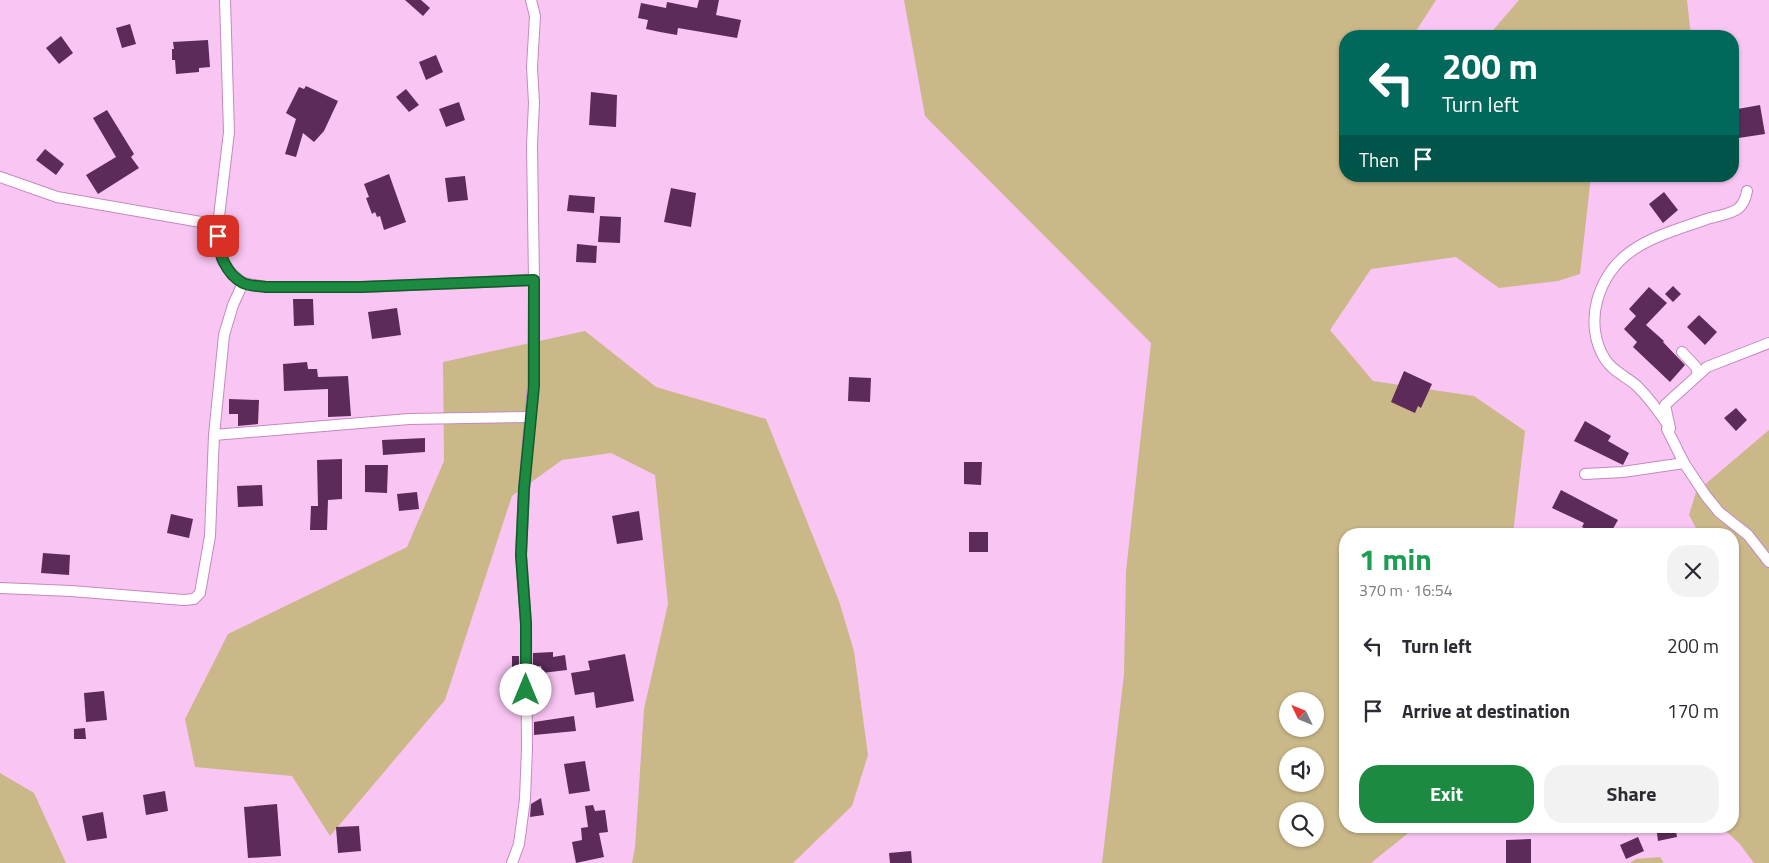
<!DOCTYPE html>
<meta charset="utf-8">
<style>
body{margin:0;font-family:"Titillium Web",sans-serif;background:#f2f2f3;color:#2b2b33;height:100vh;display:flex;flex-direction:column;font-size:19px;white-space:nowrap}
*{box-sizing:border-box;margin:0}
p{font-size:16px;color:#7c7c81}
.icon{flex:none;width:28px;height:28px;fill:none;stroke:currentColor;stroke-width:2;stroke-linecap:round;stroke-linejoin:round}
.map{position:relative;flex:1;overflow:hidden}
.side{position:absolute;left:1339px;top:528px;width:400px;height:305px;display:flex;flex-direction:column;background:#fff;border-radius:20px;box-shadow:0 1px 4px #0004}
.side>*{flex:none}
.banner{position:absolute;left:1339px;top:30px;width:400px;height:152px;border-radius:20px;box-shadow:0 1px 4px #0004;background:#00695c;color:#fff;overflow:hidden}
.needle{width:32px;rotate:313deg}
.fabs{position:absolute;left:1279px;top:692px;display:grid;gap:10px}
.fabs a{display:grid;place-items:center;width:45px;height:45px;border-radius:50%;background:#fff;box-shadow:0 1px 4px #0004;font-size:25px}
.pin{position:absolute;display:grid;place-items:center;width:42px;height:42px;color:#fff;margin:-21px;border-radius:10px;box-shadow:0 2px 8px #0006}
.me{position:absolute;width:55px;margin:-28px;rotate:0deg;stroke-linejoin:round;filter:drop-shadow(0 0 4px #0008)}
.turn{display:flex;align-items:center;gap:18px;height:105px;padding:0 20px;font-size:22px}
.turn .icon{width:65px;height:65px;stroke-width:2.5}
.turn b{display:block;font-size:35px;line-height:42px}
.then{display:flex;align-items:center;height:48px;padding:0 20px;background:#0003;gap:10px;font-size:19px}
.round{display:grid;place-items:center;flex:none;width:52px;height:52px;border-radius:20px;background:#f2f2f3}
.overview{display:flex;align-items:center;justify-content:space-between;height:85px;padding:0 20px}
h1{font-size:30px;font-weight:700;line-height:38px;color:#1e9e55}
.button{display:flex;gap:10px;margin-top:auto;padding:10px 20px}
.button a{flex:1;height:58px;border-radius:20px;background:#1d8a41;color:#fff;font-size:20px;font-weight:700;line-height:58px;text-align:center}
.button a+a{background:#f2f2f3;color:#2b2b33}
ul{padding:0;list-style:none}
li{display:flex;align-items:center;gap:15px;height:65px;padding:0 20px}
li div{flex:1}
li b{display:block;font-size:19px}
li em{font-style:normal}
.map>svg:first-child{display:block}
.green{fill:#cab888;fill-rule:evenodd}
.building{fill:#5c2b5a}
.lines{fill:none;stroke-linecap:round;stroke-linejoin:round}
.minor-casing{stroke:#c588c0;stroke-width:12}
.minor{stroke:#fff;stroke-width:10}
.route-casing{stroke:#135a2a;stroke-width:12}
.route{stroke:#1d8a41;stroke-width:9}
</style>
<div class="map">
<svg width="1769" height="863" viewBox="0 0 1769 863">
<rect width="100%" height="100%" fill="#f9c6f4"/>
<!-- green -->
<g class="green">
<path d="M904 0H1436L1416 31 1417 36H1345V176H1591L1580 274 1558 281 1499 288 1456 257 1371 269 1330 330 1373 381 1474 396 1525 431 1513 534H1345V826H1417L1371 863H1102L1124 674 1126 571 1151 343 925 116ZM1288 701H1315V729H1288ZM1288 756H1315V784H1288ZM1288 811H1315V839H1288Z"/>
<path d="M1519 0H1687L1691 36H1488Z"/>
<path d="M585 331 656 387 766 419 839 601 854 651 868 755 852 806 793 863H632L635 848 644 709 668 604 655 475 611 453 562 460 512 496 445 700 330 836 292 776 195 767 185 719 228 634 407 547 444 461 443 362Z"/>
<path d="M1769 430V863H1754L1739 843 1720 826H1732V534H1699L1689 515 1696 492Z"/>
<path d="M0 773 34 793 66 863H0Z"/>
<path d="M1660 857 1664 863H1630L1636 859Z"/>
</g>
<!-- building -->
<g class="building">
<path d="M405 0H421L430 8 423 16Z"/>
<path d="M699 0H719L716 15 741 20 737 38 678 28 677 35 660 32 646 29 648 20 638 18 641 3 666 8 667 2 697 8Z"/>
<path d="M130 24 136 44 122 48 116 28Z"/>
<path d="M61 36 73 53 59 64 46 48Z"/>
<path d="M208 40 210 67 199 68V72L176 74 175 60H172V49H174L173 42Z"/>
<path d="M436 55 443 72 426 80 419 62Z"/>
<path d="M306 86 338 101 324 131 314 142 303 133 296 157 285 154 296 119 286 113 299 87 304 89Z"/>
<path d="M406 89 419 105 409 112 396 97Z"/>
<path d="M591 92 617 95 616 127 589 125Z"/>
<path d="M459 102 465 120 446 127 439 109Z"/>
<path d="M1760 105 1765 134 1732 139V110Z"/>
<path d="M107 110 134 154 131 157 139 168 98 194 86 175 116 157 93 118Z"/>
<path d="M45 149 64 164 56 175 36 160Z"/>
<path d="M389 174 406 222 384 230 380 216 377 217 375 212 372 214 366 198 369 197 364 184Z"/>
<path d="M465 176 468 200 448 202 445 178Z"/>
<path d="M671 188 696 193 691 227 664 222Z"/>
<path d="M1664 192 1678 210 1663 223 1649 204Z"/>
<path d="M569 195 595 197 594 213 567 211Z"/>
<path d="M600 216 621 217 620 243 598 242Z"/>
<path d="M577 244 597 246 596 263 576 262Z"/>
<path d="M1673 286 1681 294 1673 302 1665 294Z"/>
<path d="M1649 287 1667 303 1646 325 1664 341 1663 342 1685 365 1670 382 1633 347 1637 342 1624 329 1636 316 1629 309Z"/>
<path d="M293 299H313L314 325 294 326Z"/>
<path d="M397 308 401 335 372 339 368 312Z"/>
<path d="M1699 315 1717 332 1705 345 1687 327Z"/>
<path d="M307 362 308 369H317L318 377 348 376 351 416 328 417V389L284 391 283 364Z"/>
<path d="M1404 371 1432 384 1421 408 1418 406 1415 413 1391 402Z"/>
<path d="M849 377 871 378 870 402 848 401Z"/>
<path d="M229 399 259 400 258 424 238 426V414H229Z"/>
<path d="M1736 408 1747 420 1736 431 1724 418Z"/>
<path d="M1585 421 1611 436 1608 441 1629 453 1623 465 1574 441Z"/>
<path d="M425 438V452L383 455 382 440Z"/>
<path d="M342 459V499L328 500 327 530H310L311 506H318L317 460Z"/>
<path d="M964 462H982L981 485 964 484Z"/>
<path d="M365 465H388L387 493 365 492Z"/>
<path d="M262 485 263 506 238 507 237 486Z"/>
<path d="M1561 490 1618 520 1610 534H1595L1582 527 1584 523 1552 508Z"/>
<path d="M417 492 419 509 399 511 397 494Z"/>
<path d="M639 511 643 540 617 544 612 516Z"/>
<path d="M171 514 193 519 189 538 167 533Z"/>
<rect x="969" y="532" width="19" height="20"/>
<path d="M43 553 70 555 69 575 41 573Z"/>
<path d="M553 652V657L565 655 567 670 542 673 541 666 533 667V653Z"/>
<path d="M625 654 634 701 596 708 594 692 575 695 571 673 590 670 588 661Z"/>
<rect x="512" y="656" width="7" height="11"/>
<path d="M104 691 107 720 86 722 84 693Z"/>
<path d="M574 716 576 731 534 735V722Z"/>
<path d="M85 728 86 739H74V729Z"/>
<path d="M585 761 590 791 569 794 564 764Z"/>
<path d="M165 791 168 811 146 815 143 795Z"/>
<path d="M541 798 544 815 530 817 531 804Z"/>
<path d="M277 804 281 856 248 858 244 807Z"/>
<path d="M593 805 595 811 605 810 608 832 599 833 604 857 576 863 572 842 582 840 581 828 588 827 585 806Z"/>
<path d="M103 812 107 838 87 841 82 816Z"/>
<path d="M359 826 361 851 338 853 336 827Z"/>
<path d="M1656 826H1675L1677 837 1658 841Z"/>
<path d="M1638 837 1644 851 1626 859 1620 845Z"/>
<path d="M1531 839V863H1506V840Z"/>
<path d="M911 851 912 863H890L889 853Z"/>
</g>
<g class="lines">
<!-- minor casing -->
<g class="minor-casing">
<g id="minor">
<path d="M225 0 229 132 218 225V246L223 261 231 273 243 283"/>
<path d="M0 177 57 197 218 225"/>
<path d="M1769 343 1707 367 1665 405 1670 428 1667 429 1684 463 1706 496 1719 512 1748 535 1769 562"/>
<path d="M1682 352 1696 367 1698 374"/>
<path d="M1670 428C1660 413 1650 399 1637 386 1627 377 1612 371 1605 359 1594 342 1592 320 1597 301 1612 246 1659 236 1707 219 1717 216 1732 214 1739 208 1744 203 1746 197 1747 191"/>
<path d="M214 435 409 419 530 417"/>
<path d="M1585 474 1623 472 1684 463"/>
<path d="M0 588 71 591 184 600 194 599 200 593 210 536 214 435 224 335 233 305 243 283 266 287H361L534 280"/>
<path d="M512 863 519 844 525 799 527 748 526 623 521 555 524 489 533 386 534 280 532 145 534 103 532 67 535 16 531 0"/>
</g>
</g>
<!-- minor -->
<use href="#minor" class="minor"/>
</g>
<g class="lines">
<!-- route casing -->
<g class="route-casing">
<path id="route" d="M218 236C218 253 226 274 243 283 249 286 259 286 266 287H361L534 280V386L524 489 521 555 526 624V690"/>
</g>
<!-- route -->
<use href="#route" class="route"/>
</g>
</svg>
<div class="fabs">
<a><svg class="needle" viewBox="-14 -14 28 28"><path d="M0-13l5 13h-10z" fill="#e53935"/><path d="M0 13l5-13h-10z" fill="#7c7c81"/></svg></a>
<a><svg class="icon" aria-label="sound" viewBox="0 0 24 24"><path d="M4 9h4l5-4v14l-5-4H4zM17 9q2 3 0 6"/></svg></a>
<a><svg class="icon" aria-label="search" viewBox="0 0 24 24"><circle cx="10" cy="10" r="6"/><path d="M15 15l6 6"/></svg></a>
</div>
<div class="pin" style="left:218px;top:236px;background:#d93025"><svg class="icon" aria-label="arrive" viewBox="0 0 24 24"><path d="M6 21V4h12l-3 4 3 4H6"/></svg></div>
<svg class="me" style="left:526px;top:690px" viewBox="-20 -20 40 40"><circle r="19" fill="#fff"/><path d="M0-13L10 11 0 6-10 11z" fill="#1d8a41"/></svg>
<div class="banner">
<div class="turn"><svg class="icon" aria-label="left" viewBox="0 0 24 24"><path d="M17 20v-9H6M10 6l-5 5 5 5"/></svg><div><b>200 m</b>Turn left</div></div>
<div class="then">Then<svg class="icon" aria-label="arrive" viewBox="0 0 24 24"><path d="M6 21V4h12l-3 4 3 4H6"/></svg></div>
</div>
<section class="side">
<div class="overview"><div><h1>1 min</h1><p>370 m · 16:54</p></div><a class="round"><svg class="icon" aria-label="close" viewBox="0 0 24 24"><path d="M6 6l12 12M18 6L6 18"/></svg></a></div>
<ul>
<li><svg class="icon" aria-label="left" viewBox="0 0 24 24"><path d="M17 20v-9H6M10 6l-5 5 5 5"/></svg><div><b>Turn left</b></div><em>200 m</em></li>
<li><svg class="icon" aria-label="arrive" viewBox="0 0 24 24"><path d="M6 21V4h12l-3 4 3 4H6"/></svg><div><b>Arrive at destination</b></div><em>170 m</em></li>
</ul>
<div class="button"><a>Exit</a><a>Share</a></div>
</section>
</div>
